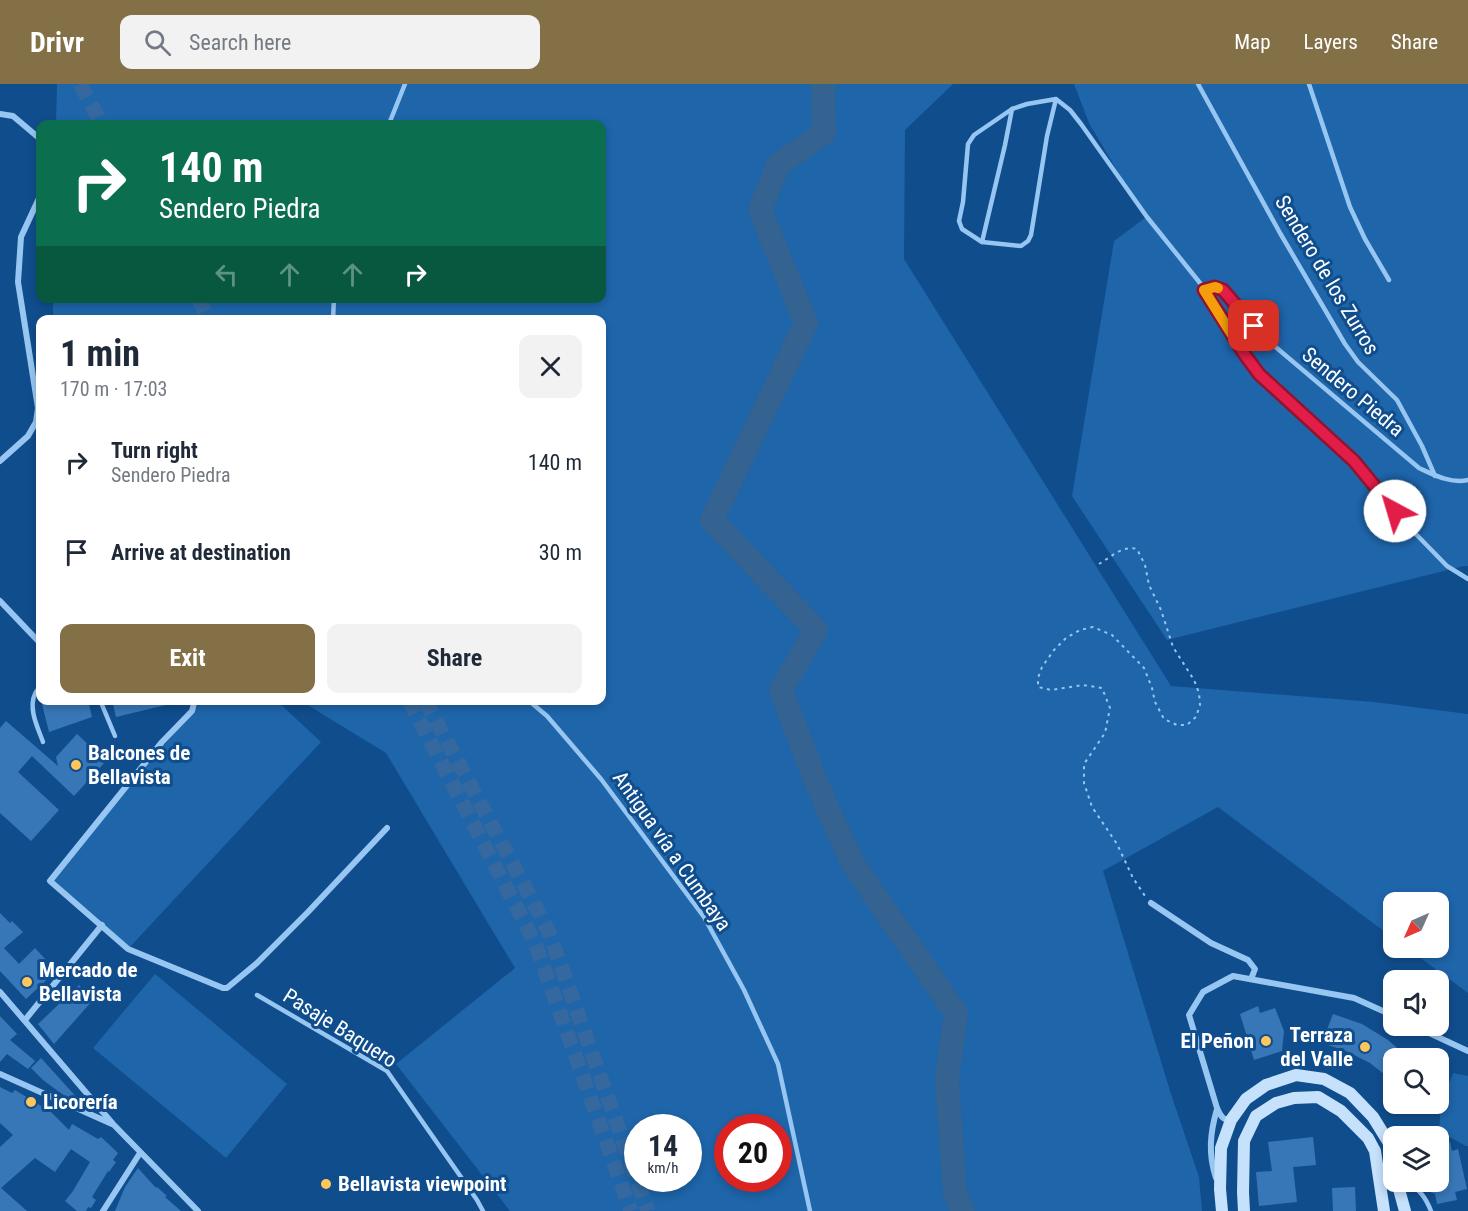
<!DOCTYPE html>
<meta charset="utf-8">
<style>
body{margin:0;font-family:"Roboto Condensed",sans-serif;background:#f2f2f3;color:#1f2937;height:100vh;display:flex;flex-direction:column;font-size:22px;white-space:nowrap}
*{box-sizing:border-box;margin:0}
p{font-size:20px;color:#747a83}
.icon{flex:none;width:33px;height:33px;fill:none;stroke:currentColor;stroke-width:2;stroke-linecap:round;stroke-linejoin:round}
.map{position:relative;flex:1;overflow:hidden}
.details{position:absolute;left:36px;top:231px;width:570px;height:390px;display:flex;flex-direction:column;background:#fff;border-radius:12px;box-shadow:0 3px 9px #0003}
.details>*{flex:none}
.guide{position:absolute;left:36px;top:36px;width:570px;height:183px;border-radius:12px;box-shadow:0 3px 9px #0003;background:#0b6e4f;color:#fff;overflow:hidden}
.needle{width:39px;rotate:225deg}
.buttons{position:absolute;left:1383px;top:808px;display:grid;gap:12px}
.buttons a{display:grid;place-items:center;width:66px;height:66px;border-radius:12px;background:#fff;box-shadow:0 3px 9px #0003;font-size:30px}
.speed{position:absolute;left:624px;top:1030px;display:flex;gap:12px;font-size:30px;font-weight:700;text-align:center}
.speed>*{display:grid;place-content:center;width:78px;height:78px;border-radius:50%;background:#fff;box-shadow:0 3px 9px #0003;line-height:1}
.speed small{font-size:15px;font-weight:400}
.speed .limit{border:9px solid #d22;background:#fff;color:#111}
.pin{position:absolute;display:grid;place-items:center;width:51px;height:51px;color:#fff;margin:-26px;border-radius:12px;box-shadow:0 3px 9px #0006}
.me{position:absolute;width:66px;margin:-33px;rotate:321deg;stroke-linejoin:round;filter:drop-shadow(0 0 4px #0008)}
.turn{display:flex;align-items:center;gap:21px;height:126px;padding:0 24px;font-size:27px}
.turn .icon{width:78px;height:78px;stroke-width:2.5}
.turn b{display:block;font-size:42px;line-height:51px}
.lanes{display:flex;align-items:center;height:57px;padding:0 24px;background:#0003;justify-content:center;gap:30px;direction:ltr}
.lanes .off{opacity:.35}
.round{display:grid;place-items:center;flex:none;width:63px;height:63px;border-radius:12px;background:#f2f2f3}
.overview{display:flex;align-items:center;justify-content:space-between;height:102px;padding:0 24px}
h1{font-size:36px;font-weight:700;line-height:45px}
.primary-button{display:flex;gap:12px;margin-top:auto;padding:12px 24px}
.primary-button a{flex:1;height:69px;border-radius:12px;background:#847046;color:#fff;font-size:24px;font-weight:700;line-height:69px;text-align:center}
.primary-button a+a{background:#f2f2f3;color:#1f2937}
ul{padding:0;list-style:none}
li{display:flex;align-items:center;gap:18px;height:90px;padding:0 24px}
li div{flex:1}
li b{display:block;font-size:22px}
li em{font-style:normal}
header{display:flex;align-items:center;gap:36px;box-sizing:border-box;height:84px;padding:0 30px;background:#847046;color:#fff}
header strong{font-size:28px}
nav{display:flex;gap:33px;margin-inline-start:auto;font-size:21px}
.search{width:420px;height:54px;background:#f2f2f3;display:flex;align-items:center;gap:15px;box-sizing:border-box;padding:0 21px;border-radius:12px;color:#747a83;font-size:22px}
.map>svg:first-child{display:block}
.green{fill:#1e65aa;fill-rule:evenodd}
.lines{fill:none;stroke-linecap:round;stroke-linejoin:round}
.river{stroke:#346291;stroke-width:24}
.building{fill:#3877b7}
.primary-tunnel{stroke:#34689e;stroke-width:15;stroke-dasharray:15 8;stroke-linecap:butt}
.path{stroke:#97c6f2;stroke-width:2;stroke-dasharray:3 4.5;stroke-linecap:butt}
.lane{stroke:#97c6f2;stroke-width:4.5}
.street{stroke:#97c6f2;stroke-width:6}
.secondary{stroke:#c6e1fc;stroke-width:12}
.route-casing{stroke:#92132f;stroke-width:15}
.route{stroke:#e11d48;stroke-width:10}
.slow{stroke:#f59e0b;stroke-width:10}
.poi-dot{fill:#ffc659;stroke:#104d8d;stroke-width:2}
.labels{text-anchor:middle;stroke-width:6;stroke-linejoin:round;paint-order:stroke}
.street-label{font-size:21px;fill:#fff;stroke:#104d8d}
.poi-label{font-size:21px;font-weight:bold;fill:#fff;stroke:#104d8d;text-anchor:start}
</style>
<header>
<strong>Drivr</strong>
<div class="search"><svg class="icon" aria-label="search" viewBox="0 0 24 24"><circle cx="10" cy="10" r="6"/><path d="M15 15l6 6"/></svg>Search here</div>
<nav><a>Map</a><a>Layers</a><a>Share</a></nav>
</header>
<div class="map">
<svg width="1468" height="1127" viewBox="0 0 1468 1127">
<rect width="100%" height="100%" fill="#104d8d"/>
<!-- green -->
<g class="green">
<path d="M57 0H953L905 46 904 175 1171 602 1374 618 1468 630V909L1407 864H1438V819H1394L1393 854 1218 723 1103 787 1171 1010 1199 1093 1202 1127H510L396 980 515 884 386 669 301 617 602 616V236H53V214H602V40H56ZM638 1044H688V1095H638ZM728 1044H778V1095H728Z"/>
<path d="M1074 0H1468V482H1464L1167 556 1072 412 1114 157 1145 134 1089 39Z"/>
<path d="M202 617H277L321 658 128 865 51 794Z"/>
<path d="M155 890 287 1000 226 1074 93 964Z"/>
<path d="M1453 989 1468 992V1062H1466L1439 1047 1441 1021Z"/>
</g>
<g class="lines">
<!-- river -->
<path class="river" d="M823 0 824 49 778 81 760 126 806 239 712 436 816 546 781 606 818 703 853 780 956 929 947 995 955 1110 963 1127"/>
</g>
<!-- building -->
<g class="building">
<path d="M41 616H88L92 633 49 648Z"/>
<path d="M112 616H166V621L116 633Z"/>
<path d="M6 637 58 682 56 673 77 650 106 677 74 712 32 672 18 688 59 726 31 757 0 729V644Z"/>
<path d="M0 829 10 839 12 837 23 848 4 864 19 880 35 864 56 887 26 915 0 887Z"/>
<path d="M79 901 93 916 54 960 38 940Z"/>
<path d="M1258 922 1260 929 1275 924 1284 947 1282 967 1254 976 1240 930Z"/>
<path d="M1333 930 1362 940 1388 956 1410 975H1394V998L1370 979 1346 967 1322 959Z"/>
<path d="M0 932 17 950 10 956 35 977 28 985 7 970 0 978Z"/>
<path d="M41 974 79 1016 77 1019 69 1015 43 996 31 984Z"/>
<path d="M0 1003 12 1009 15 1006 51 1028 69 1046 72 1040 98 1055 101 1053 118 1069 113 1076 116 1078 109 1088 108 1087 92 1113 96 1116 91 1124 88 1123 86 1127H77L65 1117 73 1107 90 1078 71 1065 55 1088 35 1074 1 1104 27 1127H0V1063L13 1051 0 1039Z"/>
<path d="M1313 1053 1316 1081 1293 1083 1297 1118 1259 1122 1256 1088 1272 1087 1268 1058Z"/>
<path d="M1450 1058 1452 1067 1458 1065 1467 1105 1455 1108 1457 1116 1437 1120 1435 1110 1430 1108 1428 1098H1438V1060Z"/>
<path d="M138 1084 156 1104 157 1103 167 1112 165 1113 181 1127H115L125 1103Z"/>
<path d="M1355 1103 1356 1127H1333L1332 1104Z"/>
</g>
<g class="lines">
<!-- primary-tunnel -->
<g class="primary-tunnel">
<path d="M80 0 102 40"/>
<path d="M198 214 209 236"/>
<path d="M409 616 535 859 631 1127"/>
<path d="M425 616 549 848 648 1127"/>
</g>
<!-- path -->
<path class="path" d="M1099 480C1111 473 1123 461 1137 465L1145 481 1149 501 1161 526 1173 563 1194 596 1199 609 1200 621 1196 633 1187 641H1177L1164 635 1155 618 1152 604 1144 584 1112 551 1093 543 1080 546 1066 554 1054 566 1042 583 1038 594V603L1051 606 1083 601 1102 604 1110 624 1105 649 1084 680V699L1092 723 1117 760 1133 794 1145 812"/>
<!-- lane -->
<g class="lane">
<path d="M1198 0 1280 149 1345 260 1358 278 1397 316 1422 362 1435 392"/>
<path d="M1309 0 1350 123 1365 155 1389 196"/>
<path d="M1056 15 1047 52 1031 151 1028 157 1021 162 982 158 962 145 959 137 963 118 968 60 974 51 1012 25 1027 20 1056 15 1070 26 1081 40 1147 133 1200 199 1245 271 1259 290 1354 377 1409 443 1447 482 1468 495"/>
<path d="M389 40 405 0"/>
<path d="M982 158 1005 61 1012 25"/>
<path d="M1204 206 1215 203 1223 206 1272 260 1419 384C1434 391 1451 400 1468 396"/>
<path d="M333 236 334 214"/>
<path d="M40 602C39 605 36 607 35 610 28 625 38 644 43 658"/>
<path d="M100 616 115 652"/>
<path d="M528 616 547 632 601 695 704 833 744 906 778 980 810 1127"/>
<path d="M257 911 387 987 477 1116 483 1127"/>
<path d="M1408 1098C1420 1107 1425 1112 1431 1127"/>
</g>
<!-- street -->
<g class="street">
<path d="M0 30 13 32 39 54 40 57"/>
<path d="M0 377 28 352 36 338 38 324 18 198 21 153 40 112"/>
<path d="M0 517 40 559"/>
<path d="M195 616 192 627 162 658 50 797 128 865 223 904H227L257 879 308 828 387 744"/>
<path d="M1151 819 1211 859 1248 876 1255 885 1251 895"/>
<path d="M0 908 113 1040 198 1127"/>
<path d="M25 936 102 841"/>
<path d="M1414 942 1468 967"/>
<path d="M0 990 112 1040"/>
<path d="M1231 1036C1223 1037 1220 1031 1217 1024L1189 931 1203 908 1233 892 1354 914 1394 932"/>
<path d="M1216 1094C1208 1070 1210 1049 1217 1025"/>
<path d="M103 1127 140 1069"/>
</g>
<!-- secondary -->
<g class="secondary">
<path d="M1397 1098 1405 1127"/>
<path d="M1222 1127 1220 1105 1221 1064 1231 1036 1246 1015 1266 1001 1296 991 1324 995 1350 1009 1373 1033 1389 1059 1394 1084"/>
<path d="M1244 1127 1243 1108 1244 1057 1256 1032 1276 1019 1294 1014 1318 1013 1341 1027 1368 1054 1375 1067 1384 1127"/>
</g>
</g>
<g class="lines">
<!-- route casing -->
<g class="route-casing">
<path id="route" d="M1254 242 1223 206 1215 203 1204 206 1245 271 1259 290 1354 377 1395 427"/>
</g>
<!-- route -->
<use href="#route" class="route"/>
<!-- slow -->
<path class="slow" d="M1218 204 1215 203 1204 206 1234 254"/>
</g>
<!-- markers -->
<g class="poi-dot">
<circle cx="76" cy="681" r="6"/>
<circle cx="27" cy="898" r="6"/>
<circle cx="1266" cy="957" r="6"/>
<circle cx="1365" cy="963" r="6"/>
<circle cx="31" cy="1018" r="6"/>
<circle cx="326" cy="1100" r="6"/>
</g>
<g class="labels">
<!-- street labels -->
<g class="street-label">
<text transform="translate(1327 191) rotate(59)" y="7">Sendero de los Zurros</text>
<text transform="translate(1353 308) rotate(40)" y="7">Sendero Piedra</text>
<text transform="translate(672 767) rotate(55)" y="7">Antigua vía a Cumbaya</text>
<text transform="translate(340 944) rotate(32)" y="7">Pasaje Baquero</text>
</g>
<!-- poi labels -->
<g class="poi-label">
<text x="88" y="676">Balcones de<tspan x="88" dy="24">Bellavista</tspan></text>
<text x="39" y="893">Mercado de<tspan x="39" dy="24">Bellavista</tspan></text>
<text x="1353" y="958" text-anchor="end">Terraza<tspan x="1353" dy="24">del Valle</tspan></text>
<text x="1254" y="964" text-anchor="end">El Peñon</text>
<text x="43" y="1025">Licorería</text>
<text x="338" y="1107">Bellavista viewpoint</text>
</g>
</g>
</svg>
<div class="buttons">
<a><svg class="needle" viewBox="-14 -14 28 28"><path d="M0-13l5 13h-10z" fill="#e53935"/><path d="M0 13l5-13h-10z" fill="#747a83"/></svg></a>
<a><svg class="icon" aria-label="sound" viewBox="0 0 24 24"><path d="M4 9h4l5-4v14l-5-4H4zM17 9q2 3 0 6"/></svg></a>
<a><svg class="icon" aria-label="search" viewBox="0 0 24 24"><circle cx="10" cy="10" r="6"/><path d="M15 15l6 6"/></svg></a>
<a><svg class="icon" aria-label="layers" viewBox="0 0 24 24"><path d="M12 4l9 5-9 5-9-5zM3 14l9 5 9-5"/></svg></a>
</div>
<div class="speed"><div>14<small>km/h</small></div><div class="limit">20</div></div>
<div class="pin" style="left:1254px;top:242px;background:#d93025"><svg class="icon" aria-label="arrive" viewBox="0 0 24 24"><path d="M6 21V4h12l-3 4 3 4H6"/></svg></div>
<svg class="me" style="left:1395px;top:427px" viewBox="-20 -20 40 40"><circle r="19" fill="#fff"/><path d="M0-13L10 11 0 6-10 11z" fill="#e11d48"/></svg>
<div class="guide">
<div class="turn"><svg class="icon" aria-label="right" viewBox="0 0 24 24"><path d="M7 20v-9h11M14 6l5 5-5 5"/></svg><div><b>140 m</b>Sendero Piedra</div></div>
<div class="lanes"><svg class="icon off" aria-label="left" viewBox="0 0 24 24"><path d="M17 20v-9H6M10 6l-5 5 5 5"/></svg><svg class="icon off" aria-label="ahead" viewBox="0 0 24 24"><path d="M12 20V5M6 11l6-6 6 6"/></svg><svg class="icon off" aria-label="ahead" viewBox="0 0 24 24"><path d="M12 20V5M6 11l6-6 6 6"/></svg><svg class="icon" aria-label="right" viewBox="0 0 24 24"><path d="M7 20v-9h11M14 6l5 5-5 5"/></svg></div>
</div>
<section class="details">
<div class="overview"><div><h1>1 min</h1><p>170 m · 17:03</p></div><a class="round"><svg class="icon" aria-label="close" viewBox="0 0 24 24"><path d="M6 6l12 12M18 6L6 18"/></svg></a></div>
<ul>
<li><svg class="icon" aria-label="right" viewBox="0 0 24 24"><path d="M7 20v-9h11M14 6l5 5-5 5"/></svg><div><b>Turn right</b><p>Sendero Piedra</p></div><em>140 m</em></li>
<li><svg class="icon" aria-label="arrive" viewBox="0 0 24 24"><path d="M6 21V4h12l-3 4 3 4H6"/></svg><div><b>Arrive at destination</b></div><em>30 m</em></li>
</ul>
<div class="primary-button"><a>Exit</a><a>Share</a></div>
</section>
</div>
